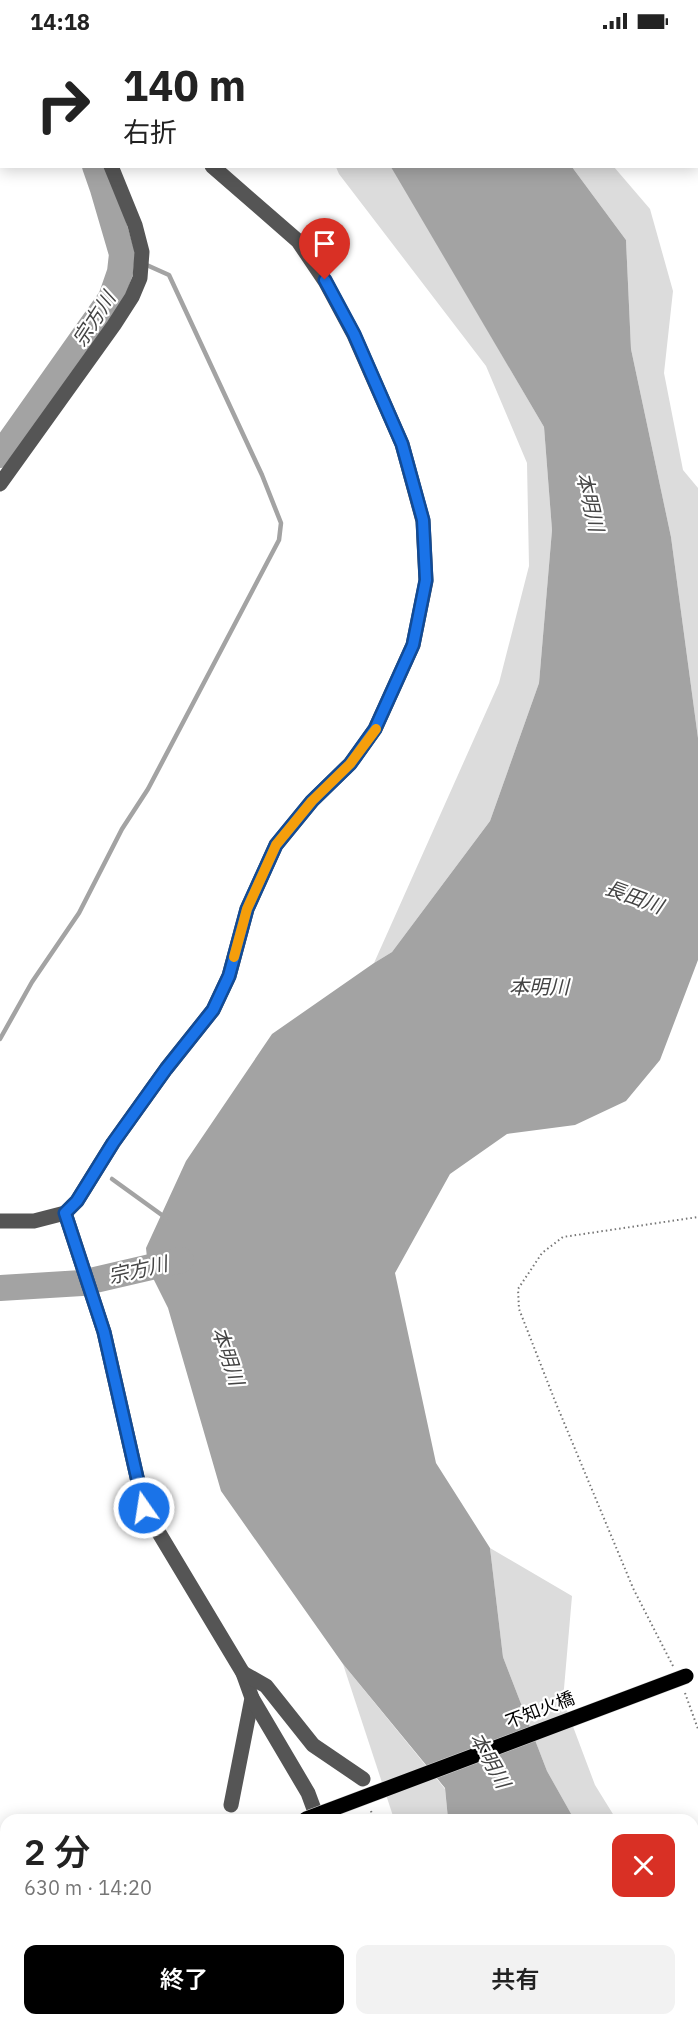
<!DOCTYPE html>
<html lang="ja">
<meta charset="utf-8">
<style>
body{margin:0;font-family:"IBM Plex Sans","Noto Sans JP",sans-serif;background:#f2f2f2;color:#222;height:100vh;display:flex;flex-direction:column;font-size:22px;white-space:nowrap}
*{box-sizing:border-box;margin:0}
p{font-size:20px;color:#767676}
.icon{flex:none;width:33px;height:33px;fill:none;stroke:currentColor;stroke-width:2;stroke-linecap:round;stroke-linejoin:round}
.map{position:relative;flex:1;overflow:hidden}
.details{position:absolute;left:0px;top:1772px;width:699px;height:212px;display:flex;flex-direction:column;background:#fff;border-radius:18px 18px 0 0;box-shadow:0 3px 15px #0003}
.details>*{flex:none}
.guide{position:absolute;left:0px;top:0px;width:699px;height:126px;box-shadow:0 3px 15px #0003;background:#fff;color:#222;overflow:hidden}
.pin{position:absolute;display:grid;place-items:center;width:51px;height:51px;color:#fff;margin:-62px -26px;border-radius:50% 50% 50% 0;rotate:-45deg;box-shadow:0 0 6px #0007}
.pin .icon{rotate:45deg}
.me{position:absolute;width:66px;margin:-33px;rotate:347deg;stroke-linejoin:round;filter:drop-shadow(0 0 4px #0008)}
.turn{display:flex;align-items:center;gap:21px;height:126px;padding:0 24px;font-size:27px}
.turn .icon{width:78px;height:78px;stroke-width:2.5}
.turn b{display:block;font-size:42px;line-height:51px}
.round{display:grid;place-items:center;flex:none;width:63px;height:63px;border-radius:12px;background:#f2f2f2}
.summary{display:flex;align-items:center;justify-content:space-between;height:102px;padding:0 24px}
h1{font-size:36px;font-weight:600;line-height:45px}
.button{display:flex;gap:12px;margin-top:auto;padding:12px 24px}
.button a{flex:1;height:69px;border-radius:12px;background:#000;color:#fff;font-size:24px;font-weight:600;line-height:69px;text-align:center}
.button a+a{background:#f2f2f2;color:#222}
.status{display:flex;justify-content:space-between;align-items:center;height:42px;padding:0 30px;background:#fff;direction:ltr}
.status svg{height:16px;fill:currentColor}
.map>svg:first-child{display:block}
.green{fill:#dcdcdc}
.water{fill:#a3a3a3}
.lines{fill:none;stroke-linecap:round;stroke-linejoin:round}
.stream{stroke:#a3a3a3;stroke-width:4.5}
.river{stroke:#a3a3a3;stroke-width:26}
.major-casing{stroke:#dbdbdb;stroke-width:16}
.path{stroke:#777;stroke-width:2;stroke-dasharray:1.5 3;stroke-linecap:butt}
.minor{stroke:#555;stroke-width:15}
.major{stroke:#000;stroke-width:15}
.major-bridge-casing{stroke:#dbdbdb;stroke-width:16;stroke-linecap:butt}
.major-bridge{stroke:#000;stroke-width:15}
.route-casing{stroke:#114b97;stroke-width:15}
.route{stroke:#1a73e8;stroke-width:10}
.slow{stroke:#f59e0b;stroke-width:10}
.labels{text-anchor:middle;stroke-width:4.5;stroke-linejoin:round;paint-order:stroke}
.street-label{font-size:18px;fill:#000;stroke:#fff}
.water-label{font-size:20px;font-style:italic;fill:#444;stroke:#fff}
</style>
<div class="status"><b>14:18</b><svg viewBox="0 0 49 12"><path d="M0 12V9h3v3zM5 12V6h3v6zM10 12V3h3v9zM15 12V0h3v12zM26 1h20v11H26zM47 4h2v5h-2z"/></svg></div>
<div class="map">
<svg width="698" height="1982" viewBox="0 0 698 1982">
<rect width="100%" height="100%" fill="#fff"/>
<!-- green -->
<g class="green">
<path d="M336 125H392L544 385 552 488 539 641 490 779 392 910 374 921 499 641 529 524 527 421 486 324 339 132Z"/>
<path d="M572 125H614L650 167 673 249 664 331 683 428 698 446V696L671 495 631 307 626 198Z"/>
<path d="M490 1506 572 1554 563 1658 595 1743 616 1777H574L547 1729 503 1615Z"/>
<path d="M343 1622 445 1747 448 1777H394Z"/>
</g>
<!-- water -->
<g class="water">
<path d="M367 0H521V2H368Z"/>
<path d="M391 125H572L626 198 631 307 671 495 698 696V918L660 1018 626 1059 575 1083 507 1092 450 1132 395 1231 436 1421 490 1506 503 1615 547 1729 574 1777H448L445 1746 343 1622 221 1449 168 1266 148 1226 146 1206 186 1119 272 992 374 921 392 910 490 779 539 641 552 488 544 385Z"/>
<path d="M429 1977H625V1982H428Z"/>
</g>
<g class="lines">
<!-- stream -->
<g class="stream">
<path d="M0 997 32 940 79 871 122 787 148 747 279 498 281 481 262 433 169 233 122 212"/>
<path d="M112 1137 166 1176"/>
</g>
<!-- river -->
<g class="river">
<path d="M37 0 38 2"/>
<path d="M0 413 111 256 120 230 122 212 103 147 95 124"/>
<path d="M0 1246 82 1241 181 1218"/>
</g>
<!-- major casing -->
<g class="major-casing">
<path id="major" d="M0 1917 6 1915"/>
</g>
<!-- path -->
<g class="path">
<path d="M673 1624 633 1546 555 1359 519 1267 518 1247 542 1211 563 1195 698 1175"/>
<path d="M685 1651 698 1687"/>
<path d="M371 1769 374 1778"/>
<path d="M387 1982V1977"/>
</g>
<!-- minor -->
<g class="minor">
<path d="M58 0 59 2"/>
<path d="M104 0 105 2"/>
<path d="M682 0 683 2"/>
<path d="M0 442 114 283 132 255 140 236 142 210 135 183 111 124"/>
<path d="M65 1171 104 1290 144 1466 243 1631 252 1656 231 1763"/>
<path d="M0 1179H34L65 1171 77 1159 113 1101 166 1027 213 968 229 934 247 867 276 803 312 759 350 722 375 687 413 603 426 539 423 479 402 402 354 293 325 239 298 199 212 124"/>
<path d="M243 1631 266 1644 313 1703 363 1737"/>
<path d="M252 1656 308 1751 318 1778"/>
<path d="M304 1982 305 1977"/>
</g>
<!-- major -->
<use href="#major" class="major"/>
<!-- major-bridge casing -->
<g class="major-bridge-casing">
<path id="major-bridge" d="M306 1777 686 1634"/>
</g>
<!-- major-bridge -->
<use href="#major-bridge" class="major-bridge"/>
</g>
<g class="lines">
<!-- route casing -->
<g class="route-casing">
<path id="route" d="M144 1466 104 1290 65 1171 77 1159 113 1101 166 1027 213 968 229 934 247 867 276 803 312 759 350 722 375 687 413 603 426 538 423 478 402 402 354 292 325 238"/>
</g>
<!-- route -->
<use href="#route" class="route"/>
<!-- slow -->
<path class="slow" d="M234 915 247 867 276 803 312 759 350 722 376 687"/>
</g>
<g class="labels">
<!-- street labels -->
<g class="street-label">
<text transform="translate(540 1668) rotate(-21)" y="6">不知火橋</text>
</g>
<!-- water labels -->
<g class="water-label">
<text transform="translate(94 277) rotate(-57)" y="7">宗方川</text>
<text transform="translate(590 460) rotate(77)" y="7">本明川</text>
<text transform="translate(634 855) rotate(20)" y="7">長田川</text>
<text x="539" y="952">本明川</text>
<text transform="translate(138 1228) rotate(-13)" y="7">宗方川</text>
<text transform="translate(228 1314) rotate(72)" y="7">本明川</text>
<text transform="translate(490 1718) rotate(61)" y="7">本明川</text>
</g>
</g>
</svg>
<div class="pin" style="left:325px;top:238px;background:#d93025"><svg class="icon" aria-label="arrive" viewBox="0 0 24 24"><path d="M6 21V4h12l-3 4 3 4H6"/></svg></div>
<svg class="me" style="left:144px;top:1466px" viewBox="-20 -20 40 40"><circle r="17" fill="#1a73e8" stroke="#fff" stroke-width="3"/><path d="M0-11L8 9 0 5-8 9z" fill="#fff"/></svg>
<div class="guide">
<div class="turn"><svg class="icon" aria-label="right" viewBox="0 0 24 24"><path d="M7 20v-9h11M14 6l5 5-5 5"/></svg><div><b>140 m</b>右折</div></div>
</div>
<section class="details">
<div class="summary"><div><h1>2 分</h1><p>630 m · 14:20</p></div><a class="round" style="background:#d93025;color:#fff"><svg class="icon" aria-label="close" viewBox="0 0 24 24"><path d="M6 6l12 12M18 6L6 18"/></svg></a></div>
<div class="button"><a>終了</a><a>共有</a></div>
</section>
</div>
